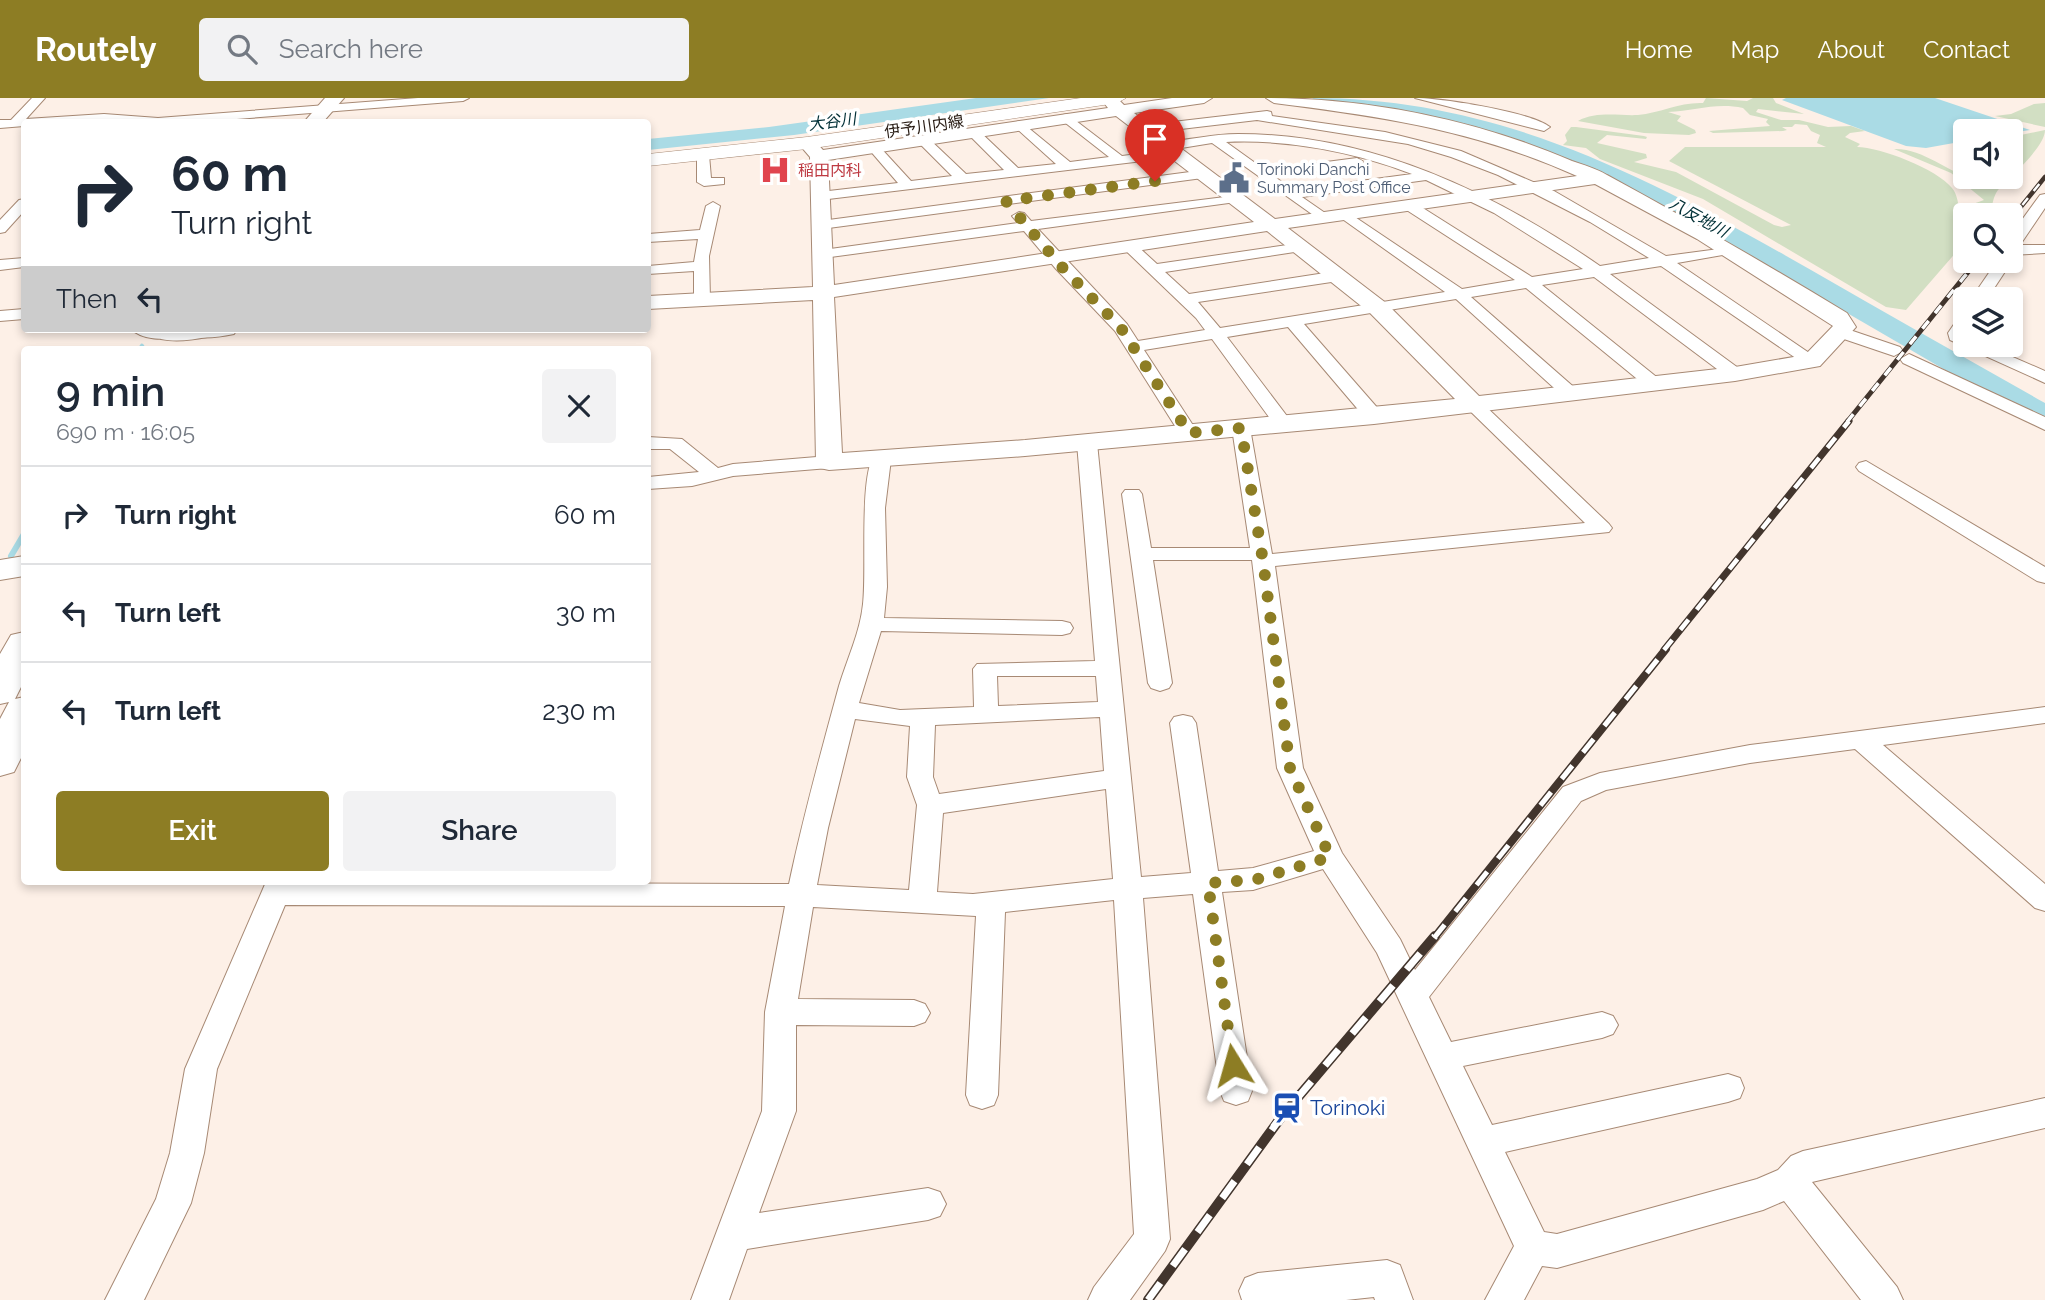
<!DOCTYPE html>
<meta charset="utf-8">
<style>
body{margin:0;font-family:Raleway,"Noto Sans JP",sans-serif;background:#f2f2f3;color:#1f2937;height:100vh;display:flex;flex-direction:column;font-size:26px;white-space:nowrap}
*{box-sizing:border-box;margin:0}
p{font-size:23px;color:#747a83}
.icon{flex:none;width:38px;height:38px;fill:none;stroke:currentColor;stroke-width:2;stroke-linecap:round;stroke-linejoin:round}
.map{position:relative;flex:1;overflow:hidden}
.drawer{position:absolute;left:21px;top:248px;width:630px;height:539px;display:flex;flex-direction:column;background:#fff;border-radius:7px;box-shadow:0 4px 10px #0003}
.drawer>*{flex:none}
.guide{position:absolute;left:21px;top:21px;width:630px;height:214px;border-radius:7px;box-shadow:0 4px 10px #0003;background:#fff;color:#1f2937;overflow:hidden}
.controls{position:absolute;left:1953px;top:21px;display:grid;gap:14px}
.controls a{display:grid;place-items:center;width:70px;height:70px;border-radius:7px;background:#fff;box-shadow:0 4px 10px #0003;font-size:35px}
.pin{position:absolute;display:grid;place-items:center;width:60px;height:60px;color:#fff;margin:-72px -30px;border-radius:50% 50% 50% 0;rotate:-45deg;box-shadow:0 0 7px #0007}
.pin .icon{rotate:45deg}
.me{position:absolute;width:77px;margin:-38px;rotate:352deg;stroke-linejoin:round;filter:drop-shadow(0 0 5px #0008)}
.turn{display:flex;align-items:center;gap:24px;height:147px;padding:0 35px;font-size:32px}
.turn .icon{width:91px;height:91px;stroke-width:2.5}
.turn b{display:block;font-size:49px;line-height:60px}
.then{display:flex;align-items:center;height:66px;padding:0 35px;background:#0003;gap:14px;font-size:26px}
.round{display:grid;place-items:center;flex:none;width:74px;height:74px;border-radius:7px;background:#f2f2f3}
.summary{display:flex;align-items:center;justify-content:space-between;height:119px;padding:0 35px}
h1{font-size:42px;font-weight:600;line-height:52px}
.cta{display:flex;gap:14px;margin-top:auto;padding:14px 35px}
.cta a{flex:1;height:80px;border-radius:7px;background:#8d7d24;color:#fff;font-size:28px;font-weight:600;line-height:80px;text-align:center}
.cta a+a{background:#f2f2f3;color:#1f2937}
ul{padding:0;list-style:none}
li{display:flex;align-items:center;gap:21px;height:98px;padding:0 35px;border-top:2px solid #e0e1e3}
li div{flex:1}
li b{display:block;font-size:26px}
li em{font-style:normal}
header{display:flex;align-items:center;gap:42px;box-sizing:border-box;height:98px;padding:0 35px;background:#8d7d24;color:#fff}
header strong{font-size:33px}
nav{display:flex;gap:38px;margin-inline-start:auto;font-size:24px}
.search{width:490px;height:63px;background:#f2f2f3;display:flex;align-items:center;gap:18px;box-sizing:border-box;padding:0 24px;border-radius:7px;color:#747a83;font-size:26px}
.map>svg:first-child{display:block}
.green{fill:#d2dfc3}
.water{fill:#aadbe5}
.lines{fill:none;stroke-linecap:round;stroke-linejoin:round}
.stream-far1{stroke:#aadbe5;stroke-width:4.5}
.stream{stroke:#aadbe5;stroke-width:6}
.river{fill:#aadbe5;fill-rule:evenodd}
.street-casing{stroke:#a78974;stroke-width:2}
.secondary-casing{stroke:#a78974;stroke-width:2}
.primary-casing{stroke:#a78974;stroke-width:1}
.highway-casing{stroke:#a78974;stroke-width:2}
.street{fill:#fff;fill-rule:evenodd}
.secondary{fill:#fff;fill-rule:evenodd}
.primary{fill:#fff;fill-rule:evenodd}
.highway{fill:#fff;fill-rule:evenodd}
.rail-far4-casing{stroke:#42352d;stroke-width:4.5}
.rail-far3-casing{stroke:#42352d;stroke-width:5}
.rail-far2-casing{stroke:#42352d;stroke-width:7}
.rail-far1-casing{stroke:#42352d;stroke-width:8}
.rail-casing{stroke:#42352d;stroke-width:10}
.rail-far4{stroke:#fff;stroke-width:2.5;stroke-dasharray:9;stroke-linecap:butt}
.rail-far3{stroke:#fff;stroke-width:3.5;stroke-dasharray:10;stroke-linecap:butt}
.rail-far2{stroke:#fff;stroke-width:4.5;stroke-dasharray:13;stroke-linecap:butt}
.rail-far1{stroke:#fff;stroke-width:5;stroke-dasharray:17;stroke-linecap:butt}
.rail{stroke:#fff;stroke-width:7;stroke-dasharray:21;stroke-linecap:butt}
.route{stroke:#8d7d24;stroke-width:12;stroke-dasharray:0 21.6}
.labels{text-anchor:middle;stroke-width:7;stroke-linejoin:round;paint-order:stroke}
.far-water-label{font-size:16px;font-style:italic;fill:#002f36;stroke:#fff}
.far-street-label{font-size:16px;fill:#291d15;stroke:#fff}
.far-service-label{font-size:16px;fill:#4e5e75;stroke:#fff;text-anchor:start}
.far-health-label{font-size:16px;fill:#be3a42;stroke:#fff;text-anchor:start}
.near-transit-label{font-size:21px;fill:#164399;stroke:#fff;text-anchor:start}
</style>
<header>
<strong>Routely</strong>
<div class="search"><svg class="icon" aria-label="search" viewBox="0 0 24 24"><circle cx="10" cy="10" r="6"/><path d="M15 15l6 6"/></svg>Search here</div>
<nav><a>Home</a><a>Map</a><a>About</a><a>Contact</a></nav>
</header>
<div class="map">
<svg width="2045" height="1202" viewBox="0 0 2045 1202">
<rect width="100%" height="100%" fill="#fdf0e7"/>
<!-- green -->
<g class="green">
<path d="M1706 0 1747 3 1753 0H1773L1776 5 1804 16 1758 11 1756 14 1781 22H1799L1828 29 1851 28 1865 33 1850 35 1845 39 1860 46 1857 49C1880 49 1937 71 1952 90 1957 96 1958 104 1959 111L1984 102 1951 75 1894 51C1923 50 1947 74 1972 80 1984 83 1998 79 2011 79V39L2045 32C2045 49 2010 79 1998 92 1992 100 1993 109 1989 117H1965V144L1906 212 1886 209 1703 101 1600 61 1586 50 1563 47 1567 43 1565 37 1571 29H1576L1644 38 1647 39 1646 41 1607 37 1597 45 1646 56 1647 60 1634 64 1676 74 1774 127 1782 129 1791 127 1669 63 1685 49H1826L1817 45 1820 37 1811 33 1807 27 1795 26 1792 29H1782L1787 32 1783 33 1713 35 1709 33 1770 28 1766 24 1768 21 1750 17 1743 10C1716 4 1695 13 1668 14L1681 18 1677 23 1695 32 1696 35 1689 37 1644 35 1578 23C1596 13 1619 18 1638 17 1660 15 1680 4 1703 5Z"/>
<path d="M2045 5V29L1995 18 2011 16 2034 6Z"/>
</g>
<!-- water -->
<g class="water">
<path d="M976 0H1049L794 37 648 52V41L769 29Z"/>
<path d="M1786 0H1935L2030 32 2011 35V33H1965V43L1926 50 1906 48 1782 2Z"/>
</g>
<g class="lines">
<!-- stream-far1 -->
<path class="stream-far1" d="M139 252 142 248"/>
<!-- stream -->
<path class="stream" d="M11 458 24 436"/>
<!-- river -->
<path class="river" d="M1312 0C1502 0 1651 81 1811 172 1889 217 1967 261 2045 305V327L2034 324C1954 277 1873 230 1792 183 1711 135 1632 88 1544 54 1472 27 1397 17 1322 6Z"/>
<!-- street casing -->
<g class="street-casing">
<g id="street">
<path d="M32 0H45L26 21 104 16 158 20 418 0H469L463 3 198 24H24V28L0 30V22H11Z"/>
<path d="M1415 0C1442 0 1531 14 1550 29L1544 33Z"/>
<path d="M1267 13 1271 14 1272 18 1385 34 1461 53 1554 93 1666 158 1734 149 1736 152 1734 155 1677 165 1821 263 1818 267H1806L1661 168 1610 176 1741 272 1744 276 1741 280H1729L1594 179 1542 187 1659 281 1662 285 1659 289H1647L1526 190 1471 199 1576 291 1579 295 1576 299H1564L1456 201 1304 226 1381 314 1383 318 1374 324 1367 322 1288 229 1227 239 1293 326 1284 332 1277 330 1212 241 1144 252 1198 335 1189 341 1182 339 1115 233 1056 171 1024 133 823 160 816 156 823 152 1018 125 1012 118 1019 114 1024 115 1031 123 1241 97V103L1236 104 1038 131 1127 226 1138 243 1205 232 1196 220 1123 150 1121 147 1123 144H1133L1157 166 1301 145 1308 149 1301 153 1165 174 1189 196 1338 173 1346 178 1338 183 1198 204 1220 230 1445 194 1341 120 1339 117 1346 113 1462 191 1515 182 1405 111V105H1415L1532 179 1583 171 1494 115 1426 82 1302 99 1328 117 1330 120 1323 124 1212 45 1169 52 1163 48 1169 44C1192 41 1215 36 1238 36 1371 36 1493 94 1600 168L1649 160 1590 124 1498 77 1451 59 1408 46 1257 22 1147 35 1141 31 1147 27ZM1226 44C1287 41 1355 54 1412 76L1293 92 1275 79 1357 68 1364 64 1357 60 1265 72Z"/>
<path d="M1067 16 1122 58 1176 51 1182 55 1176 59 820 102 813 98 820 94 898 85 867 49 873 45 877 46 911 83 952 78 919 45 917 42 923 38 927 39 966 76 1004 72 969 37 967 34 973 30 977 31 1018 70 1056 66 1016 30V24L1020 23 1070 64 1109 59 1063 23V17Z"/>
<path d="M703 53 709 57 711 80H724V86L704 88 697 84V57Z"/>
<path d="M1205 72 1210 73V79L821 131 814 127 821 123Z"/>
<path d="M2045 96V110L2020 147H2045V155L2011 157V137L2040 97Z"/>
<path d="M24 101V113L5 134 0 135V122L19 102Z"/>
<path d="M713 104 720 108 709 158 710 202 702 207 694 202V173L648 176V168L694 164 698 141 648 144V136L700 132 706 108Z"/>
<path d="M24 160V169L0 172V162Z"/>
<path d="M2011 162 2012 163 1987 201H1971L1997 163Z"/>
<path d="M24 211V221L0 223V213Z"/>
<path d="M1965 217V247H1985L2045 273V285L1950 242 1948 235 1959 219Z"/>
<path d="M1841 229 1900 249 1903 253 1894 258 1835 238 1833 234 1835 230Z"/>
<path d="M131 231H174L178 235C167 245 141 241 131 231Z"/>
<path d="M1909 256 2045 319V332L1903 265 1900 261Z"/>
<path d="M1474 302 1480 303 1609 426 1612 430 1609 434 1275 468 1303 670 1342 755 1400 841 1415 872 1563 689 1600 675 1750 647 2045 609V625L1883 647 2045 786V813L2035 810 1855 651 1750 665 1606 692 1581 703 1429 899 1451 944 1602 914 1613 918 1618 927 1613 936 1602 940 1463 968 1492 1027 1728 976 1740 980 1744 990 1740 1000 1728 1004 1505 1054 1544 1134 1557 1136 1757 1081 1778 1072 1791 1058 1803 1053 2045 1000V1030L1812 1084 1897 1189 1903 1202H1861L1784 1103 1763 1112 1557 1170 1542 1168 1524 1202H1485L1514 1148 1377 855 1323 771 1253 792 1222 794 1252 993 1248 1003 1236 1007 1224 1003 1220 993 1193 796 1143 800 1170 1141 1165 1153 1130 1202H1088L1094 1189 1134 1136 1114 802 1005 814 998 997 994 1007 982 1011 970 1007 966 997 976 818 813 809 798 901 914 902 925 906 930 915 925 924 914 928 796 927V1013L759 1115 928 1090 940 1094 946 1106 940 1118 928 1122 747 1151 729 1202H691L762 1013 765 914 785 808 285 807 217 971 204 1055 191 1105 144 1202H105L156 1101 170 1055 185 971 266 784 789 786C803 719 821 654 839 588 847 561 860 535 863 506 867 472 859 381 874 357L881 355 891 361 885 410 887 489 884 520 1062 523 1070 525 1073 530 1070 535 1062 537 881 533 859 605 900 612 974 609 973 571 977 566 1095 563 1077 345 1080 341H1094L1097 345 1141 779 1191 775 1170 625 1174 619 1183 617 1192 619 1196 625 1218 773 1253 770 1314 753 1277 670 1252 462H1153L1172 585 1169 590 1160 593 1151 590 1148 585 1122 396 1125 392H1139L1142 396 1151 450H1250L1232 330 1241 324 1250 330 1272 456 1585 425 1468 311 1465 307ZM997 578H1096L1098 604 998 608ZM1100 619 1104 673 939 696 933 679 935 627ZM855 621 910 628 907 679 917 707 909 792 817 787 828 730ZM1106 691 1113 781 973 796 937 794 943 715Z"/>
<path d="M648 339 682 341 718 370 733 366 829 358 839 364 829 370 733 378 692 388 648 391V379L699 374 670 351H648Z"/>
<path d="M1866 363 2045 469V485L2037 483 1859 373 1856 369 1859 365Z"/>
<path d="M1387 1162 1400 1167 1413 1202H1375L1374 1199 1346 1202H1242L1239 1193 1245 1180 1258 1175Z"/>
</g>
</g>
<!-- secondary casing -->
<g class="secondary-casing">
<g id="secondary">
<path d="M1100 0H1117L1124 7 1172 0H1212L1204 5 1134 15 1275 121 1577 78C1474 32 1385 19 1274 5L1266 0C1370 0 1477 22 1572 63 1584 67 1597 71 1607 77 1688 121 1768 167 1847 215L1856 229 1820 268 1735 283 1374 326 1025 358 829 372 820 370 816 364 813 202 648 211V198L813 189 810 59 798 45 801 41H813L823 52 1108 10ZM1116 18 1254 124 834 187 828 62ZM1595 86 1697 141 1833 228 1805 257 1735 269 1479 298 1386 205 1288 130ZM1267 133 1370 215 1455 301 1025 342 842 355 834 199Z"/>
<path d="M188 231H237L234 236C220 239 204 241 190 238Z"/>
</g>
</g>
<!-- primary casing -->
<g class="primary-casing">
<path id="primary" d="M1081 0H1126L1117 5 807 51 648 68V56L807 39Z"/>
</g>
<!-- highway casing -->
<g class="highway-casing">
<g id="highway">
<path d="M325 0H344L323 24H304Z"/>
<path d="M160 231H210L211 233 207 239C192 242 176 244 161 241L157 235Z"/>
<path d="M24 458V478L0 482V462Z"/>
<path d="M24 534V583L15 601 24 599V654L14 674 0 678V621L9 604 0 606V556L11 537Z"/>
</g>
</g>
<!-- street -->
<use href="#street" class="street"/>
<!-- secondary -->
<use href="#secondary" class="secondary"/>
<!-- primary -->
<use href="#primary" class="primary"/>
<!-- highway -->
<use href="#highway" class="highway"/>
<!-- rail-far4 casing -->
<g class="rail-far4-casing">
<path id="rail-far4" d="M2011 121 2045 79"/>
</g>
<!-- rail-far3 casing -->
<g class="rail-far3-casing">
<path id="rail-far3" d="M1847 324 1977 163"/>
</g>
<!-- rail-far2 casing -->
<g class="rail-far2-casing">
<path id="rail-far2" d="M1664 552 1849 323"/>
</g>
<!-- rail-far1 casing -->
<g class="rail-far1-casing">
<path id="rail-far1" d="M1434 840 1666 551"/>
</g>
<!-- rail casing -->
<g class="rail-casing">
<path id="rail" d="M1148 1202 1282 1018 1435 838"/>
</g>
<!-- rail-far4 -->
<use href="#rail-far4" class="rail-far4"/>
<!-- rail-far3 -->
<use href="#rail-far3" class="rail-far3"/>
<!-- rail-far2 -->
<use href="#rail-far2" class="rail-far2"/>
<!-- rail-far1 -->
<use href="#rail-far1" class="rail-far1"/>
<!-- rail -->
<use href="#rail" class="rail"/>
</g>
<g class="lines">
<!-- route -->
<path class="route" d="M1155 83 1006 103 1061 168 1121 230 1189 335 1241 330 1263 463 1290 670 1330 759 1254 782 1208 785 1233 967"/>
</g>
<!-- icons -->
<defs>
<g id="hospital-bare" transform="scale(2.415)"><path d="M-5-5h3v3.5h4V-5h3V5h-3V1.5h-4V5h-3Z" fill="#e0444e" stroke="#fff" stroke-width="2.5" paint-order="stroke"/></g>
<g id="civic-bare" transform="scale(2.415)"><path d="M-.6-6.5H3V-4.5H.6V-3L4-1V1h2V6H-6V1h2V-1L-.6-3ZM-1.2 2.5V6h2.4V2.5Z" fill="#5c6f8a" stroke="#fff" stroke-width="2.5" paint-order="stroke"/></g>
<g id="station-bare" transform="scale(2.415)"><path d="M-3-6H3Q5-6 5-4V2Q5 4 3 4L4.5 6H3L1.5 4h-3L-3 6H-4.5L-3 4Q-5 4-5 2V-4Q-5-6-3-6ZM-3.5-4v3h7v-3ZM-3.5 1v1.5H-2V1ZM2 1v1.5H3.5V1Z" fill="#1a4fb4" stroke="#fff" stroke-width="2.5" paint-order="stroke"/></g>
</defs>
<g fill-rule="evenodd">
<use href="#hospital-bare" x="775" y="72"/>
<use href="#civic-bare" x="1234" y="80"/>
<use href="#station-bare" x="1287" y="1010"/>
</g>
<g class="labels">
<!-- far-water labels -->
<g class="far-water-label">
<text transform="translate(832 23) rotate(-7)" y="6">大谷川</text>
<text transform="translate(1699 119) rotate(29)" y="6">八反地川</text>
</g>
<!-- far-street labels -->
<g class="far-street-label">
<text transform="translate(924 28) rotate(-8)" y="6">伊予川内線</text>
</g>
<!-- far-service labels -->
<g class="far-service-label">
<text x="1257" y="77">Torinoki Danchi<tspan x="1257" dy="18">Summary Post Office</tspan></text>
</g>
<!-- far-health labels -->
<g class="far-health-label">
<text x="798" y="78">稲田内科</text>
</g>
<!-- near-transit labels -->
<g class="near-transit-label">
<text x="1310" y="1017">Torinoki</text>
</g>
</g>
</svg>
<div class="controls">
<a><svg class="icon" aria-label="sound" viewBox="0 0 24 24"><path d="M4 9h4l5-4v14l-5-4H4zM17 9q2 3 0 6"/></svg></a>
<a><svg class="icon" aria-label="search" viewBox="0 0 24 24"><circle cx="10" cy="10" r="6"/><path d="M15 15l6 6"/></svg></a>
<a><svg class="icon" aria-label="layers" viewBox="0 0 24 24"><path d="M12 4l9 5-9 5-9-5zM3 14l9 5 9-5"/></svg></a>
</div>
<div class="pin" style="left:1155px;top:83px;background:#d93025"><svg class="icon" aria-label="arrive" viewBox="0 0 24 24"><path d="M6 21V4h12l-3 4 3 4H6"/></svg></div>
<svg class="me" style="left:1233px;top:967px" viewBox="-20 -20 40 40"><path d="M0-17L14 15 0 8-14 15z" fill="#8d7d24" stroke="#fff" stroke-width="4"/></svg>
<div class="guide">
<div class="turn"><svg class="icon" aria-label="right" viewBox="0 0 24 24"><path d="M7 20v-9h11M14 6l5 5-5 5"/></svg><div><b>60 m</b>Turn right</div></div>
<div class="then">Then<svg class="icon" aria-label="left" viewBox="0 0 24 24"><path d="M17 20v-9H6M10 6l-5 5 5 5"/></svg></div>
</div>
<section class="drawer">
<div class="summary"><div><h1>9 min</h1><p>690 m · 16:05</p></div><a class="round"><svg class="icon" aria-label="close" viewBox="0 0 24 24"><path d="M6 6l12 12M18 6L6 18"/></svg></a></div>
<ul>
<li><svg class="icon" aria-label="right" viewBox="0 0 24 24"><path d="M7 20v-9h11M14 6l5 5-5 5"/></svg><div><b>Turn right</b></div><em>60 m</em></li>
<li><svg class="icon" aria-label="left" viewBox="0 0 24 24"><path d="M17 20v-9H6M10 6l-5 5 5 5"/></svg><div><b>Turn left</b></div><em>30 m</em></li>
<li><svg class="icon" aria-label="left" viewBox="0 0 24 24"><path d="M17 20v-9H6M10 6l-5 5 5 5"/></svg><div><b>Turn left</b></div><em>230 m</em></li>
</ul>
<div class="cta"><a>Exit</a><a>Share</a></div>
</section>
</div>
